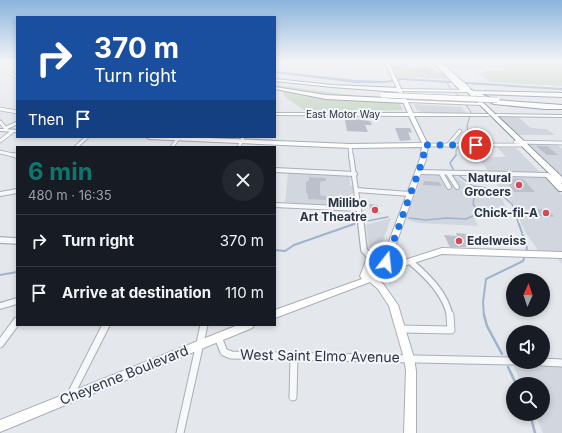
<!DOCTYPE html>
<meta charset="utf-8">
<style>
body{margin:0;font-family:Inter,sans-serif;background:#242831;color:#f1f3f6;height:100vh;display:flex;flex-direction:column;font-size:15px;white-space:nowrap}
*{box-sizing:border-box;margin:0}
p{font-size:13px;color:#9ea1a6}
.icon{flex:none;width:22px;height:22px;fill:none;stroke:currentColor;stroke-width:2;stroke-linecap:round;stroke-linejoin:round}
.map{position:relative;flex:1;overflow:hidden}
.sheet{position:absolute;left:16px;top:146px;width:260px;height:180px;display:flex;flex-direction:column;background:#171b24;border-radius:0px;box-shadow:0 2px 6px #0003}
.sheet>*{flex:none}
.hud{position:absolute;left:16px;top:16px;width:260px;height:122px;border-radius:0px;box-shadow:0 2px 6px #0003;background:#1a4fa0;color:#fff;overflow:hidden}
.needle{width:26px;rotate:3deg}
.fabs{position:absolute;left:506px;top:273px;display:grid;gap:8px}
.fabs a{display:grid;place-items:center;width:44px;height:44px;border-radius:50%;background:#171b24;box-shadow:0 2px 6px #0003;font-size:20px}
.pin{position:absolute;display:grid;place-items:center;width:34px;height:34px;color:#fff;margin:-17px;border:2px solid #fff;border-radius:50%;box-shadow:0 1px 4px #0007}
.me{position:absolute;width:44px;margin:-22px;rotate:16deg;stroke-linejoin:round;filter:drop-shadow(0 0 3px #0008)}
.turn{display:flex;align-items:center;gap:14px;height:84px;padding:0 12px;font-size:18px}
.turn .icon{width:52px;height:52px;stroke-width:2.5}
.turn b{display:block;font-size:28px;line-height:34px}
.then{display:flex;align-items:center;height:38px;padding:0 12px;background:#0003;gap:8px;font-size:15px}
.round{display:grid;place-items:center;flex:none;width:42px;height:42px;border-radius:21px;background:#242831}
.head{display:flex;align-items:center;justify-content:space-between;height:68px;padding:0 12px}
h1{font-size:24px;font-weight:700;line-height:30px;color:#0f766e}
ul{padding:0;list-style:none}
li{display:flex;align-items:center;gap:12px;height:52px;padding:0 12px;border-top:1px solid #363941}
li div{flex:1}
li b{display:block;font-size:15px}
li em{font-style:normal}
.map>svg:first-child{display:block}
.built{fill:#d2d6de}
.green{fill:#c9d6c5}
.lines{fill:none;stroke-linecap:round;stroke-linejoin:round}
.stream-far3{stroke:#9fb4cc;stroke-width:1}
.stream-far2{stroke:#9fb4cc;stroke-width:1.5}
.stream-far1{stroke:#9fb4cc;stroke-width:2}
.stream{stroke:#9fb4cc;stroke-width:2.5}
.river{fill:#9fb4cc;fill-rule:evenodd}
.building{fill:#bbc0ca}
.street-far4-casing{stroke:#a9aeb7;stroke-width:3.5}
.street-far3-casing{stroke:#a9aeb7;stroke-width:4.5}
.street-far2-casing{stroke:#a9aeb7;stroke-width:6}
.street-far1-casing{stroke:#a9aeb7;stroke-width:8}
.street-casing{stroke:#a9aeb7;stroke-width:9}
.secondary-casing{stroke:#a9aeb7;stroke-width:2}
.primary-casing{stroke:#a3abb8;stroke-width:2}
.highway-casing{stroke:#8b94a3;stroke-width:2}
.street-far4{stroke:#f7f8fa;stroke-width:2.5}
.street-far3{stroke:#f7f8fa;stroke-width:3}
.street-far2{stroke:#f7f8fa;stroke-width:4}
.street-far1{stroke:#f7f8fa;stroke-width:5.5}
.street{stroke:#f7f8fa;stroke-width:7}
.secondary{fill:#fff;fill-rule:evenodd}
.primary{fill:#fff;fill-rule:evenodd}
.highway{fill:#fff;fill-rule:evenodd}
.highway-bridge-casing{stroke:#8b94a3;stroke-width:6;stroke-linecap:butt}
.highway-bridge{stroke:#fff;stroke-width:5}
.route{stroke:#1a73e8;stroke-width:7;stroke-dasharray:0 12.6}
.poi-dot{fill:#d1495b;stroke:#f4f6f9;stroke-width:1.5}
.labels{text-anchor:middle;stroke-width:4;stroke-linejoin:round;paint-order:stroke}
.far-street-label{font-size:10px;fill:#2b3445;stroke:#f4f6f9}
.poi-label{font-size:12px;font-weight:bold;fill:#2b3445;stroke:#f4f6f9;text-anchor:end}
.near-street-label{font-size:14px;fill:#2b3445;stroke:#f4f6f9}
</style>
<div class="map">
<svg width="562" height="433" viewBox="0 0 562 433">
<rect width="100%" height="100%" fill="#e4e7ec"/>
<!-- built -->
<g class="built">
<path d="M439 62H477L486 70 448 69Z"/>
<path d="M413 104 461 107 466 113H425L417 110Z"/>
<path d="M500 117H518L531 128 546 129 555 135H518Z"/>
<path d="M528 144H556L562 148V176Z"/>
<path d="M497 147 516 148 562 195V264L557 258 543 257 525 232 513 204 486 172H489L478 157H506Z"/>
<path d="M288 172 350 175 352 177 350 178V186L353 185 354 193 351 194 352 204H355V205L353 208 285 204Z"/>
<path d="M423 174H453L471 188 496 195 503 200 507 213 471 212 478 226 417 223 406 219Z"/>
<path d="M391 218 380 249 369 248 366 225Z"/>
<path d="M513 364 562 365V433H543L535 414H543V384H522Z"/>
</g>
<!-- green -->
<g class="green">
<path d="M390 63H404L407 67 431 66 437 73H445L449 79 399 77Z"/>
<path d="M562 63V86L491 82 477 73 493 70H506L501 66H559V64Z"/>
<path d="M275 85 357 96 399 97 400 100C381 99 284 96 275 85Z"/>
<path d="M283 91 335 99 396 103 400 104 403 110 307 112 284 96Z"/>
</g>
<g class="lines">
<!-- stream-far3 -->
<g class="stream-far3">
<path d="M425 66 429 75"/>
<path d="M446 81 450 88 459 96"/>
<path d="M456 156V150L468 133 467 126 471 112 463 100"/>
</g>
<!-- stream-far2 -->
<g class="stream-far2">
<path d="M454 171 450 163 456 155"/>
<path d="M458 175 473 186 488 188 500 194 512 204 519 225"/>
<path d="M409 218 426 220 447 218 466 219 479 213 473 204 475 194 473 187"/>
<path d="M367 221 388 217"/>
<path d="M351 225 355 224"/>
</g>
<!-- stream-far1 -->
<g class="stream-far1">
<path d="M519 224 527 248 526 252"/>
<path d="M275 250 285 251 294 245 354 224"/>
<path d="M0 275 17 272"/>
<path d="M484 316 483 302 486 279 523 261 525 256"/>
</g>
<!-- stream -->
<g class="stream">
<path d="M484 315 487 326 502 354"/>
<path d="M508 367 516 384"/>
<path d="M530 414 535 433"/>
</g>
<!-- river -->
<path class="river" d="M275 71 356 80 384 81 402 78 562 88V90L402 80 384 83H356L275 73Z"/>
</g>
<!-- building -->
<g class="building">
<path d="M352 119 370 121 372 125H365L368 132 347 131 345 120Z"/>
<path d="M395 128H410L412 133 408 132 411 140 400 141Z"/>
<path d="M536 146H547L558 155H547Z"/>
<path d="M309 177 326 178V181H321L320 183V193L321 196H326V200L308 199V195L306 192V182L309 180Z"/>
<path d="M504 178 523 179 535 192H514Z"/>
<path d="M424 181 439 182 442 186 423 185Z"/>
<path d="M369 204 378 205 380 214 371 213Z"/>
<path d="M535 209 550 210 554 217 540 216Z"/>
<path d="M456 233 467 234 475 247H450L444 235 457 236Z"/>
</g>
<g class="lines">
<!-- street-far4 casing -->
<g class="street-far4-casing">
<g id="street-far4">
<path d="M480 62 490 70"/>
<path d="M17 64 9 73 17 77"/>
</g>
</g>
<!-- street-far3 casing -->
<g class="street-far3-casing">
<g id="street-far3">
<path d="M0 109 17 112"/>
<path d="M0 122 6 129"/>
<path d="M6 128 17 123"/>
<path d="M0 141 13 131"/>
<path d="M515 142 562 143"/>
<path d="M425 145H526"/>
<path d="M448 145 460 131"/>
<path d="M350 146 351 156"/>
<path d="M76 147 87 137"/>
<path d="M172 147 179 137"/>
<path d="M239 147 243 137"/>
<path d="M0 152 17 156"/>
</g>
</g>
<!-- street-far2 casing -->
<g class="street-far2-casing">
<g id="street-far2">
<path d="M14 155 17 156"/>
<path d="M351 155 361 225"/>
<path d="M275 170 355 174"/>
<path d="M418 172 548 175"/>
<path d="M441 173 449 187"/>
<path d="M448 173 457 187"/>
<path d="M356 190 410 194"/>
<path d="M0 194 17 191"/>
<path d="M275 205 359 209"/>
</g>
</g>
<!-- street-far1 casing -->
<g class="street-far1-casing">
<g id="street-far1">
<path d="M361 224 364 250 371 258"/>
<path d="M0 240 17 241"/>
<path d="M411 262C428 277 445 293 450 316"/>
<path d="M0 306 17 301"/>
</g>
</g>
<!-- street casing -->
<g class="street-casing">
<g id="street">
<path d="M401 329 451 330 450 315"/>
<path d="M218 337 224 352 231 355 513 361"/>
<path d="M0 344 17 321"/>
<path d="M543 362 562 363"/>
<path d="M70 396 106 325"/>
<path d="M293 397 294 356"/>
<path d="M180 433 204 325"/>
</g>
</g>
<!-- secondary casing -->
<g class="secondary-casing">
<g id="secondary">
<path d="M385 62H389L401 89 468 90 470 91 468 92 402 91 406 100 481 103 483 104 481 105 408 102 413 113 488 114 490 115 488 116H414L428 145 426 159 390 261 388 263 389 265 442 248 562 252V258L442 254 388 271 384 280 380 281 384 285 398 305 414 358 416 371V433H404L406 371 404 358 389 306 378 289 370 282 275 318V310L362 279 360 276 368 255 376 253 388 244 420 159 422 147 350 148 149 139 146 137H183L350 144 422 143 409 116 275 115V113H408ZM384 255 382 261 384 263 378 275 374 276 370 272 374 259 381 258Z"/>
<path d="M492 114 562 115V117L494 116H492Z"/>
<path d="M0 129 17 130V132L0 131Z"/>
<path d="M238 325H254L252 328 0 432V420Z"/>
</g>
</g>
<!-- primary casing -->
<g class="primary-casing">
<path id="primary" d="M433 62H440L470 88V92L460 90Z"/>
</g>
<!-- highway casing -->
<g class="highway-casing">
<g id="highway">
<path d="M275 79 332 85 400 88 403 90 400 92 332 87 275 81Z"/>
<path d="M458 84 474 91 562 93V97L481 94 495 100 562 105V109H545L494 104 475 95 562 177V183H561L562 184V191H559L546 177 547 175H551L466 91 456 86V84Z"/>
<path d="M275 87 326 95 406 99 409 101 406 103 326 99 275 89Z"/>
</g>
</g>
<!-- street-far4 -->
<use href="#street-far4" class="street-far4"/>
<!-- street-far3 -->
<use href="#street-far3" class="street-far3"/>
<!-- street-far2 -->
<use href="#street-far2" class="street-far2"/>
<!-- street-far1 -->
<use href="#street-far1" class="street-far1"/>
<!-- street -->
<use href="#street" class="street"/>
<!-- secondary -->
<use href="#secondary" class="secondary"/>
<!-- primary -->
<use href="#primary" class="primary"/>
<!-- highway -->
<use href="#highway" class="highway"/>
<!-- highway-bridge casing -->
<g class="highway-bridge-casing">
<path id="highway-bridge" d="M383 95 497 100"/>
</g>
<!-- highway-bridge -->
<use href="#highway-bridge" class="highway-bridge"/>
</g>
<!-- sky -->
<linearGradient id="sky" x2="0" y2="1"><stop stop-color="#8bb4dd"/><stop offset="0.5" stop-color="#f3f4f6"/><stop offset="1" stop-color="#f3f4f6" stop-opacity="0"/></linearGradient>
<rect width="562" height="123" fill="url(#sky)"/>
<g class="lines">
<!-- route -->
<path class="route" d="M386 262 423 159 425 145H476"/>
</g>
<!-- markers -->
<g class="poi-dot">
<circle cx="519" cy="185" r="4"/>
<circle cx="375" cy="210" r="4"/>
<circle cx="546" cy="213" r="4"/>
<circle cx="459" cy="241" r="4"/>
</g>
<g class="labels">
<!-- far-street labels -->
<g class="far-street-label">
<text x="343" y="118">East Motor Way</text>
</g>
<!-- poi labels -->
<g class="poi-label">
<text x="511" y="182">Natural<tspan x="511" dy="14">Grocers</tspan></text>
<text x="367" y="207">Millibo<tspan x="367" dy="14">Art Theatre</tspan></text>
<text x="538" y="217">Chick-fil-A</text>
<text x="467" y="245" text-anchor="start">Edelweiss</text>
</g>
<!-- near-street labels -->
<g class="near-street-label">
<text transform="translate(320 356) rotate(1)" y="5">West Saint Elmo Avenue</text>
<text transform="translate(124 375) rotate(-22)" y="5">Cheyenne Boulevard</text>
</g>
</g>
</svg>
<div class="fabs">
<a><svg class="needle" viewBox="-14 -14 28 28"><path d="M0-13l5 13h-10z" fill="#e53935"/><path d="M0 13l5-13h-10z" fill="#9ea1a6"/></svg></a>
<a><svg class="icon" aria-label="sound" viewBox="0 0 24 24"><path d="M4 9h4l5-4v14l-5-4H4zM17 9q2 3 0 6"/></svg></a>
<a><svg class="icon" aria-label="search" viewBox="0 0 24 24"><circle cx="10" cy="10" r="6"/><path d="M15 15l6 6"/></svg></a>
</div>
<div class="pin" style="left:476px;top:145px;background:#d93025"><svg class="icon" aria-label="arrive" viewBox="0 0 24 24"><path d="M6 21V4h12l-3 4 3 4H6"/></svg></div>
<svg class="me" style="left:386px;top:262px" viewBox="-20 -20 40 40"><circle r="17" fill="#1a73e8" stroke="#fff" stroke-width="3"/><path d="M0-11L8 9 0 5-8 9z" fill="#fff"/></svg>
<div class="hud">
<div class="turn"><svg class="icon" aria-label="right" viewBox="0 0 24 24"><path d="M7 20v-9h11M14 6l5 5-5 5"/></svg><div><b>370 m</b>Turn right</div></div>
<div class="then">Then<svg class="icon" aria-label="arrive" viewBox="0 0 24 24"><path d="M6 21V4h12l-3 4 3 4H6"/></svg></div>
</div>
<section class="sheet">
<div class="head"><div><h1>6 min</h1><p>480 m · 16:35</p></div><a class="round"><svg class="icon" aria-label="close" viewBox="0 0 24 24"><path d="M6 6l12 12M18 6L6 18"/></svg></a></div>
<ul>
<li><svg class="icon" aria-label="right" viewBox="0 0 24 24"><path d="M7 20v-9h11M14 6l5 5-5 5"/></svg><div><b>Turn right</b></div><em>370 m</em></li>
<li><svg class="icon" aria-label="arrive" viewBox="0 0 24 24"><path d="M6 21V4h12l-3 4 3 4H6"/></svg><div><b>Arrive at destination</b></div><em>110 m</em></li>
</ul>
</section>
</div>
